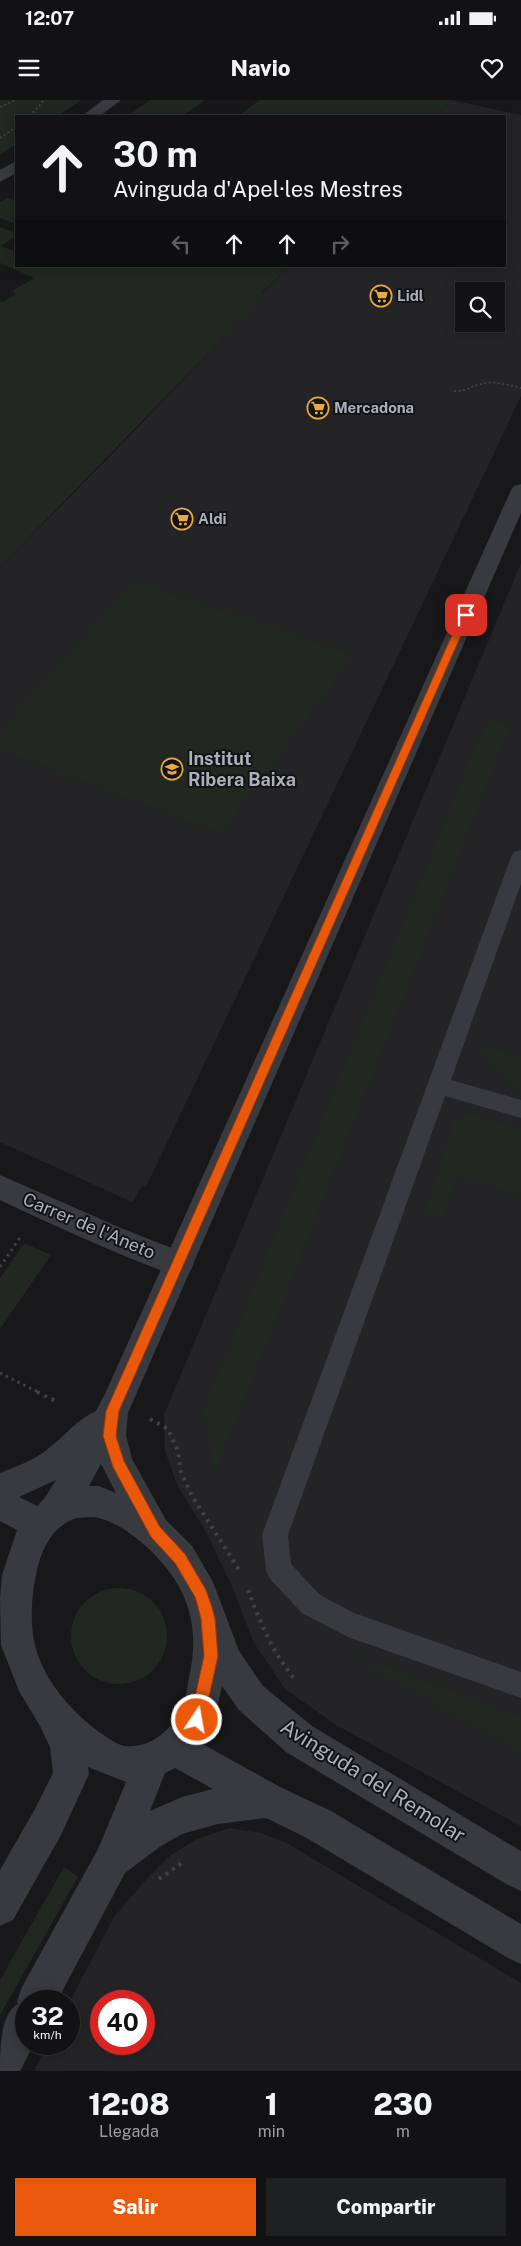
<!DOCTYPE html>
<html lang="es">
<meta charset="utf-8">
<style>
body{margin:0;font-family:"Public Sans",sans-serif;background:#1f2022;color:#f1f3f6;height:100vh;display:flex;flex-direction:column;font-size:19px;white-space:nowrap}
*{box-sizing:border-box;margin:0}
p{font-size:16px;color:#9c9ea0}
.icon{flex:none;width:28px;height:28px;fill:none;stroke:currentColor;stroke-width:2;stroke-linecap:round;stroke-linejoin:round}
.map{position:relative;height:1971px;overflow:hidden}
.drawer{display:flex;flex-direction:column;background:#121214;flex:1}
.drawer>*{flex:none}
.banner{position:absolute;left:15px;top:15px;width:491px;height:152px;border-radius:0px;box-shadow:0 2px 12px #0003,0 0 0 1px #313234;background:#121214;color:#f1f3f6;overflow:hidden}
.buttons{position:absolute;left:455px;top:182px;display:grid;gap:10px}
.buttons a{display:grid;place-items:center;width:50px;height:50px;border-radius:0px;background:#121214;box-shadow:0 2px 12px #0003,0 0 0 1px #313234;font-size:25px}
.speed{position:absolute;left:15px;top:1890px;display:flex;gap:10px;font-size:25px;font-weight:700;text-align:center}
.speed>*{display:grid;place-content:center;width:65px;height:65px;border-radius:50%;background:#121214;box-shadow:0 2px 12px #0003,0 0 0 1px #313234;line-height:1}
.speed small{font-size:12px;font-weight:400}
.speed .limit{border:8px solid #d22;background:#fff;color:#111}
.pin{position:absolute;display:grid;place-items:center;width:42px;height:42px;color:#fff;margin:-21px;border-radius:10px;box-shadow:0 2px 8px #0006}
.me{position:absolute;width:55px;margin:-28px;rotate:12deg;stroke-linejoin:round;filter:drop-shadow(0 0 4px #0008)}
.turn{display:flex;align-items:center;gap:18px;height:105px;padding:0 15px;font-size:22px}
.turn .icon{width:65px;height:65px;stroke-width:2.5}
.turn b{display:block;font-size:35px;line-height:42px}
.lanes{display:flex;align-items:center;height:48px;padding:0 15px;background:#0003;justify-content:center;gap:25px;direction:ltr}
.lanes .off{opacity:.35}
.eta{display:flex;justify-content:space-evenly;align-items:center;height:85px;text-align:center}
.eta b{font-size:30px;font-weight:800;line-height:35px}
.action{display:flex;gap:10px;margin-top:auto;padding:10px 15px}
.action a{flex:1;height:58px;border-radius:0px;background:#ea580c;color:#fff;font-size:20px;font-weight:800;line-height:58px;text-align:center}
.action a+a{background:#1f2022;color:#f1f3f6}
.status{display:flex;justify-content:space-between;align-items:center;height:35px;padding:0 25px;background:#121214;direction:ltr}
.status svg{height:14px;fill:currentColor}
header{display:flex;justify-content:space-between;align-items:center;height:65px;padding:0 15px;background:#121214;font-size:22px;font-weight:800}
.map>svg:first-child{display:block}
.built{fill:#242427;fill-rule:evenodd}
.green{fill:#202821}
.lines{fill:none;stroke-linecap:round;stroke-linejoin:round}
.path-far2{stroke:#3f4146;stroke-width:2;stroke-dasharray:2 2.5;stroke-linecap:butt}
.path-far1{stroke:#3f4146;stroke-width:3;stroke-dasharray:2.5 4;stroke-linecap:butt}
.path{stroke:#3f4146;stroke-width:4;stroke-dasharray:3 5;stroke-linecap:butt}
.service{fill:#393a3f;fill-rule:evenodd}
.minor{fill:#393a3f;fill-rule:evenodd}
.tertiary{fill:#393a3f;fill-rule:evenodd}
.route{fill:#ea580c;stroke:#983908}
.labels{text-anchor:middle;stroke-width:4;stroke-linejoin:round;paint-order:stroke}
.far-poi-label{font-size:15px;font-weight:bold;fill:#abb0b9;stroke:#131315;text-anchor:start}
.poi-label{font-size:18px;font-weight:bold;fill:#abb0b9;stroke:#131315;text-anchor:start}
.street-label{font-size:18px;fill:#abb0b9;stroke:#131315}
.near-street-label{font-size:21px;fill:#abb0b9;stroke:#131315}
</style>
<div class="status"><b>12:07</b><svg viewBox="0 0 49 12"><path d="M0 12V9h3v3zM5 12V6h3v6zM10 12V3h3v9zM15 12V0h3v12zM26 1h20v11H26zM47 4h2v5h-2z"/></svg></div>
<header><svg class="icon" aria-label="menu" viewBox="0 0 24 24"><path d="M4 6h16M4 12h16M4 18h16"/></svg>Navio<svg class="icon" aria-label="heart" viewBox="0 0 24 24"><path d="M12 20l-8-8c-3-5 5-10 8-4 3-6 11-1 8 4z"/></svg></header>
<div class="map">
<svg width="521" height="1971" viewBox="0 0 521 1971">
<rect width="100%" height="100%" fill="#18181a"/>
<!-- built -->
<g class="built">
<path d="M451 0 521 15V296L146 1087 142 1086 132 1102 0 1042V467L117 349 263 196 261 195 289 166H505V16H436ZM464 191H496V224H464Z"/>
<path d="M521 463V1726L336 1625 285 1589 254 1543 231 1484 205 1430 178 1387 165 1351 164 1315Z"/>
<path d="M229 1728 261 1733 285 1742 521 1883V1971H34L48 1944H69V1903L114 1817 143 1783 171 1755 197 1739ZM101 1901H144V1944H101Z"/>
</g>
<!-- green -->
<g class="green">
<path d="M0 0H81L58 16H16V44L0 55Z"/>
<path d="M150 0H204L183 16H127Z"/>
<path d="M259 0H451L436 16H239Z"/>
<path d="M7 98 16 101V124L0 118V102Z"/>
<path d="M0 127 16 133V136L1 146 16 152V166H289L261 194 264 196 0 467V201L3 202 16 194 12 191 34 178 0 163Z"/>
<path d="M134 481 354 555 221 733 0 649V630Z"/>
<path d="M486 621 511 625 215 1374 203 1310Z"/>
<path d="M474 944 521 957V994L518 993Z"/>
<path d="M469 1014 521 1028V1095L457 1076 442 1118 424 1113 454 1019Z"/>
<path d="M24 1143 51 1155 0 1229V1178Z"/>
<circle cx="119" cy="1536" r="48"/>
<path d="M341 1550 521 1617V1651Z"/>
<path d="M64 1767 78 1777 0 1915V1880Z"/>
</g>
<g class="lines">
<!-- path-far2 -->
<g class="path-far2">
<path d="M0 7 15 0"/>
<path d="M30 16 44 0"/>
<path d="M0 38 16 27"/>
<path d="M454 291C465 292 471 286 481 284 494 280 508 285 521 288"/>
</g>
<!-- path-far1 -->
<g class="path-far1">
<path d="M0 1167 21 1136"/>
<path d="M0 1273 40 1293"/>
</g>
<!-- path -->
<g class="path">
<path d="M37 1292 58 1302"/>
<path d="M150 1319 168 1329 178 1351 181 1372 192 1396 241 1473"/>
<path d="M248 1490C260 1523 273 1553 296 1581"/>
<path d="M159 1779 182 1763"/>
</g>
<!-- service -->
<path class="service" d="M521 750V784L451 980 521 1000V1018L445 996 288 1435 291 1464 320 1495 354 1513 521 1572V1598L348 1537 302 1513 270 1479 266 1470 262 1435 511 757 514 752Z"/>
<!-- minor -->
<g class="minor">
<path d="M103 0H121L100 16H82Z"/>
<path d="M16 61V73L0 82V70Z"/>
<path d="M0 1075 121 1128 189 1155 194 1164 189 1173 179 1177C118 1155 59 1128 0 1100Z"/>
</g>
<!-- tertiary -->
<path class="tertiary" d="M521 384V413L128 1313 126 1335 132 1359 166 1420 192 1446 213 1482 239 1551 263 1586 312 1626 521 1751V1791L508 1785 286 1652 239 1610 222 1586C217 1607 215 1626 201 1643L280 1687 331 1711 521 1824V1864L508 1858 305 1737 266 1718 218 1724 182 1734 161 1746 125 1773 57 1901H26V1944H34L20 1971H0C0 1951 0 1913 18 1904L17 1901 22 1887 98 1749 126 1682 88 1667 89 1674 61 1735 13 1820 0 1826V1770L35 1709 53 1673 50 1647 40 1626 19 1591 1 1545 0 1498 2 1475 17 1430 0 1421V1373C17 1366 35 1360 49 1348 65 1336 77 1319 96 1311L104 1296 511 390 514 386ZM101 1364 116 1393 99 1386H89ZM56 1380 44 1399 37 1406 19 1397ZM76 1418C83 1418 92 1416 99 1418 133 1427 175 1469 186 1502 195 1526 195 1552 189 1577 187 1588 186 1604 180 1613 167 1633 150 1648 125 1646 118 1645 111 1640 105 1636 74 1615 44 1582 35 1545 29 1521 32 1490 38 1466 44 1444 54 1426 76 1418ZM175 1668 213 1689 182 1697 150 1711 165 1673Z"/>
</g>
<!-- route -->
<path class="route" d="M466 512 470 515 119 1311 116 1336 124 1361 160 1427 185 1454 206 1490 212 1507 215 1519 218 1556 204 1620 202 1625 197 1628 192 1625 190 1620 204 1556 201 1519 198 1507 195 1497 175 1463 151 1437 113 1367 103 1336 106 1311 461 515Z"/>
<!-- icons -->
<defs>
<g id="supermarket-ring" transform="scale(1.125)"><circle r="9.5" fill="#131315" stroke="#eaa940" stroke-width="1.5"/><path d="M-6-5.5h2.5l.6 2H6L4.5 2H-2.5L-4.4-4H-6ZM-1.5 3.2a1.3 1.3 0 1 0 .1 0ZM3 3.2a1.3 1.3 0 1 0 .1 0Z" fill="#eaa940"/></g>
<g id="school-ring" transform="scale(1.125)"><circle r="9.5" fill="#131315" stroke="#eaa940" stroke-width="1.5"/><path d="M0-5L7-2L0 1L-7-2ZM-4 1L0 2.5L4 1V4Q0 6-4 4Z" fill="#eaa940"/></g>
</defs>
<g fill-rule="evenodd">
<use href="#supermarket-ring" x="381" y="196"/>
<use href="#supermarket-ring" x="318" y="308"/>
<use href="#supermarket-ring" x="182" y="419"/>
<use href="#school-ring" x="172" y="669"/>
</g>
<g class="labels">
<!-- far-poi labels -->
<g class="far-poi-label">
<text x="397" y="201">Lidl</text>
<text x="334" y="313">Mercadona</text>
<text x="198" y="424">Aldi</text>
</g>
<!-- poi labels -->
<g class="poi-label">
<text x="188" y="665">Institut<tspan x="188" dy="21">Ribera Baixa</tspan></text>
</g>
<!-- street labels -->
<g class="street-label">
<text transform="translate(89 1126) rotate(23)" y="6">Carrer de l'Aneto</text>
</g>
<!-- near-street labels -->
<g class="near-street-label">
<text transform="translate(373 1681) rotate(32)" y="7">Avinguda del Remolar</text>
</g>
</g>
</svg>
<div class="buttons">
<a><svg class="icon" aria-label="search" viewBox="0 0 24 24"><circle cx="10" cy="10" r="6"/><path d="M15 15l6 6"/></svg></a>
</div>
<div class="speed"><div>32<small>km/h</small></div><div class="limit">40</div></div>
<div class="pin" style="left:466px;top:515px;background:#d93025"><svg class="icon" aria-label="arrive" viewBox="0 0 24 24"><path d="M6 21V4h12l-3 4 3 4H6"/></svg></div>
<svg class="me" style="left:197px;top:1620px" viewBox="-20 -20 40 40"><circle r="17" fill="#ea580c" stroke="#fff" stroke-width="3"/><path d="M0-11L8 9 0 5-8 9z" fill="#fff"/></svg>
<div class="banner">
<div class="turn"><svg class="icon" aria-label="ahead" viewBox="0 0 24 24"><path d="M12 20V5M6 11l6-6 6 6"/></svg><div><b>30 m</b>Avinguda d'Apel·les Mestres</div></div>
<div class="lanes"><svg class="icon off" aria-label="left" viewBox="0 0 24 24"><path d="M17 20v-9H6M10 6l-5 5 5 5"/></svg><svg class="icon" aria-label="ahead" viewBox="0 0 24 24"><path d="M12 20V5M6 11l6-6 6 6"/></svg><svg class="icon" aria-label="ahead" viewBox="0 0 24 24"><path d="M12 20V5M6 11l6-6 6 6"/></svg><svg class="icon off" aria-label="right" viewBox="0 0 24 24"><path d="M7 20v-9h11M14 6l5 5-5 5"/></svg></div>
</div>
</div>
<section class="drawer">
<div class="eta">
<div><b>12:08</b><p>Llegada</p></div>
<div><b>1</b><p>min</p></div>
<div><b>230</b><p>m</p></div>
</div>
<div class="action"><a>Salir</a><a>Compartir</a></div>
</section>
